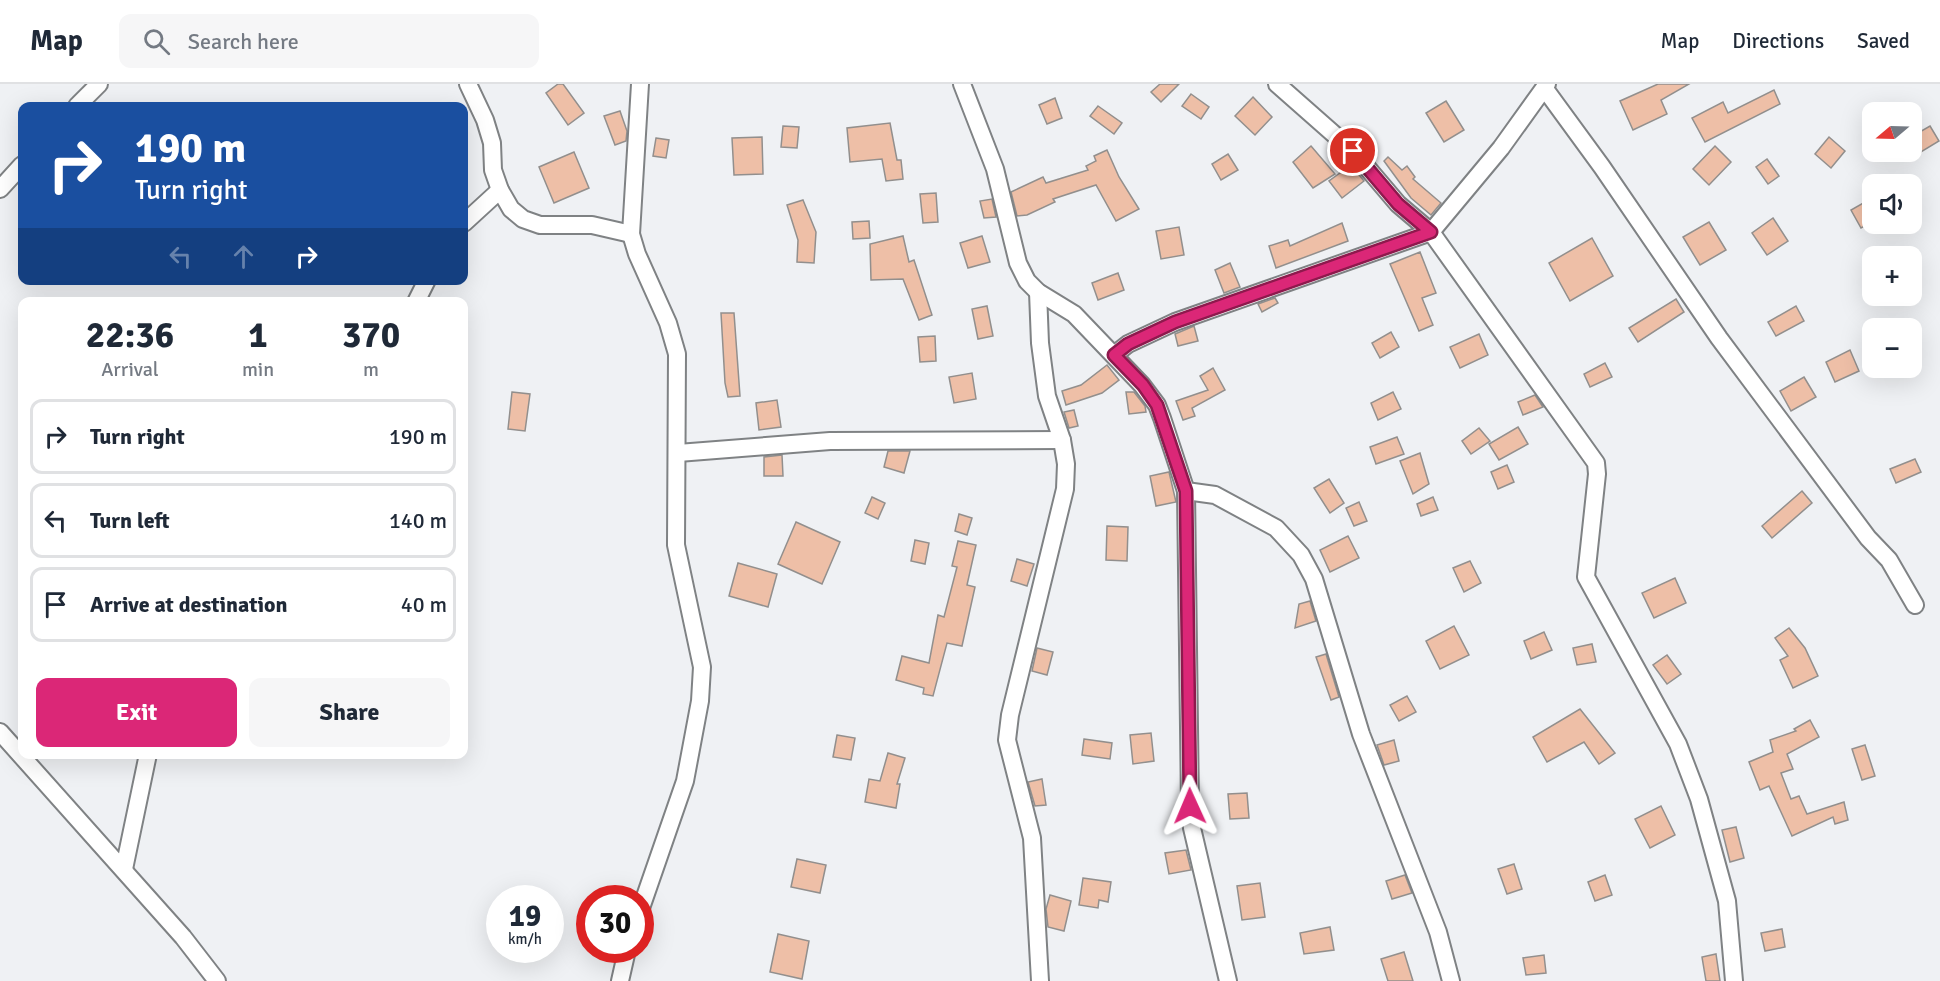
<!DOCTYPE html>
<meta charset="utf-8">
<style>
body{margin:0;font-family:Signika,sans-serif;background:#f6f6f7;color:#1f2937;height:100vh;display:flex;flex-direction:column;font-size:22px;white-space:nowrap}
*{box-sizing:border-box;margin:0}
p{font-size:20px;color:#747a83}
.icon{flex:none;width:33px;height:33px;fill:none;stroke:currentColor;stroke-width:2;stroke-linecap:round;stroke-linejoin:round}
.map{position:relative;flex:1;overflow:hidden}
.drawer{position:absolute;left:18px;top:213px;width:450px;height:462px;display:flex;flex-direction:column;background:#fff;border-radius:12px;box-shadow:0 6px 24px #0002}
.drawer>*{flex:none}
.hud{position:absolute;left:18px;top:18px;width:450px;height:183px;border-radius:12px;box-shadow:0 6px 24px #0002;background:#1a4fa0;color:#fff;overflow:hidden}
.needle{width:39px;rotate:251deg}
.controls{position:absolute;left:1862px;top:18px;display:grid;gap:12px}
.controls a{display:grid;place-items:center;width:60px;height:60px;border-radius:12px;background:#fff;box-shadow:0 6px 24px #0002;font-size:30px}
.speed{position:absolute;left:486px;top:801px;display:flex;gap:12px;font-size:30px;font-weight:700;text-align:center}
.speed>*{display:grid;place-content:center;width:78px;height:78px;border-radius:50%;background:#fff;box-shadow:0 6px 24px #0002;line-height:1}
.speed small{font-size:15px;font-weight:400}
.speed .limit{border:9px solid #d22;background:#fff;color:#111}
.pin{position:absolute;display:grid;place-items:center;width:51px;height:51px;color:#fff;margin:-26px;border:3px solid #fff;border-radius:50%;box-shadow:0 2px 6px #0007}
.me{position:absolute;width:66px;margin:-33px;rotate:359deg;stroke-linejoin:round;filter:drop-shadow(0 0 4px #0008)}
.turn{display:flex;align-items:center;gap:21px;height:126px;padding:0 18px;font-size:27px}
.turn .icon{width:78px;height:78px;stroke-width:2.5}
.turn b{display:block;font-size:42px;line-height:51px}
.lanes{display:flex;align-items:center;height:57px;padding:0 18px;background:#0003;justify-content:center;gap:30px;direction:ltr}
.lanes .off{opacity:.35}
.eta{display:flex;justify-content:space-evenly;align-items:center;height:102px;text-align:center}
.eta b{font-size:36px;font-weight:800;line-height:42px}
.cta{display:flex;gap:12px;margin-top:auto;padding:12px 18px}
.cta a{flex:1;height:69px;border-radius:12px;background:#db2777;color:#fff;font-size:24px;font-weight:800;line-height:69px;text-align:center}
.cta a+a{background:#f6f6f7;color:#1f2937}
ul{padding:0;list-style:none}
li{display:flex;align-items:center;gap:18px;height:75px;margin:0 12px 9px;padding:0 6px;border:3px solid #e0e1e3;border-radius:12px}
li div{flex:1}
li b{display:block;font-size:22px}
li em{font-style:normal}
header{display:flex;align-items:center;gap:36px;box-sizing:border-box;height:84px;padding:0 30px;background:#fff;border-bottom:2px solid #e0e1e3}
header strong{font-size:28px}
nav{display:flex;gap:33px;margin-inline-start:auto;font-size:21px}
.search{width:420px;height:54px;background:#f6f6f7;display:flex;align-items:center;gap:15px;box-sizing:border-box;padding:0 21px;border-radius:12px;color:#747a83;font-size:22px}
.map>svg:first-child{display:block}
.building{fill:#eebfa7;stroke:#928f8d;stroke-width:1.5}
.lines{fill:none;stroke-linecap:round;stroke-linejoin:round}
.minor-casing{stroke:#7f8284;stroke-width:20}
.minor{stroke:#fff;stroke-width:16}
.route-casing{stroke:#8e194d;stroke-width:15}
.route{stroke:#db2777;stroke-width:10}
</style>
<header>
<strong>Map</strong>
<div class="search"><svg class="icon" aria-label="search" viewBox="0 0 24 24"><circle cx="10" cy="10" r="6"/><path d="M15 15l6 6"/></svg>Search here</div>
<nav><a>Map</a><a>Directions</a><a>Saved</a></nav>
</header>
<div class="map">
<svg width="1940" height="897" viewBox="0 0 1940 897">
<rect width="100%" height="100%" fill="#eff1f4"/>
<!-- building -->
<g class="building">
<path d="M558 0H563L584 29 568 41 546 9Z"/>
<path d="M1160 0H1179L1161 18 1151 8Z"/>
<path d="M1658 0H1689L1661 16 1667 30 1633 46 1620 17Z"/>
<path d="M1774 6 1780 20 1705 58 1692 34 1723 18 1728 29Z"/>
<path d="M1191 10 1209 23 1201 35 1182 22Z"/>
<path d="M1253 13 1272 33 1255 51 1235 32Z"/>
<path d="M1055 14 1062 34 1047 40 1039 21Z"/>
<path d="M1446 17 1464 46 1444 58 1426 29Z"/>
<path d="M1098 22 1122 39 1114 50 1090 32Z"/>
<path d="M620 27 627 47 626 57 615 61 604 32Z"/>
<path d="M890 39 897 76H901L903 95 886 97 882 75 850 78 847 44Z"/>
<path d="M783 42 799 43 797 64 781 63Z"/>
<path d="M1930 42 1939 57 1911 74V53Z"/>
<path d="M762 53 763 90 734 91 732 54Z"/>
<path d="M1829 53 1845 67 1831 84 1815 70Z"/>
<path d="M656 54 669 56 666 74 653 72Z"/>
<path d="M1311 62 1335 90 1313 104 1293 78Z"/>
<path d="M1715 62 1731 78 1709 101 1693 85Z"/>
<path d="M1107 66 1119 93 1139 125 1116 137 1096 101 1053 115 1055 118 1027 131 1017 132 1011 108 1043 93 1046 99 1088 86 1086 82 1096 77 1094 72Z"/>
<path d="M574 68 589 104 554 119 539 83Z"/>
<path d="M1228 70 1238 86 1221 96 1212 80Z"/>
<path d="M1388 73 1402 86 1407 82 1415 93 1413 95 1441 119 1431 131 1411 114 1384 77Z"/>
<path d="M1767 75 1779 92 1768 100 1756 83Z"/>
<path d="M1351 81 1364 97 1342 114 1329 97Z"/>
<path d="M936 109 938 138 923 139 920 110Z"/>
<path d="M1872 114V138L1861 144 1851 126Z"/>
<path d="M992 115 996 133 984 134 980 117Z"/>
<path d="M803 116 816 148 814 179 797 178 798 156 787 121Z"/>
<path d="M1773 134 1788 157 1767 171 1752 149Z"/>
<path d="M869 137 870 154 853 155 852 138Z"/>
<path d="M1709 138 1726 166 1700 181 1683 153Z"/>
<path d="M1342 139 1348 157 1276 184 1269 162 1288 156 1290 162Z"/>
<path d="M1179 143 1184 171 1161 175 1156 147Z"/>
<path d="M903 152 909 178 914 176 932 231 919 236 903 195 871 196 870 160Z"/>
<path d="M982 152 990 178 968 184 960 159Z"/>
<path d="M1592 154 1613 192 1570 217 1549 179Z"/>
<path d="M1420 168 1436 209 1422 214 1433 241 1419 247 1390 180Z"/>
<path d="M1230 179 1240 203 1224 209 1215 186Z"/>
<path d="M1118 189 1124 206 1098 216 1092 199Z"/>
<path d="M1275 214 1278 219 1262 228 1258 220Z"/>
<path d="M1676 215 1684 228 1638 258 1629 244Z"/>
<path d="M987 222 993 252 978 255 972 225Z"/>
<path d="M1796 222 1804 237 1776 252 1768 238Z"/>
<path d="M721 229H734L740 312 728 313 725 299Z"/>
<path d="M1194 242 1198 257 1178 262 1175 250Z"/>
<path d="M1391 248 1399 263 1380 274 1372 259Z"/>
<path d="M1479 250 1488 271 1460 284 1450 263Z"/>
<path d="M935 252 936 277 920 278 918 253Z"/>
<path d="M1850 266 1859 287 1835 298 1826 278Z"/>
<path d="M1605 279 1612 293 1590 303 1584 290Z"/>
<path d="M1107 281 1119 296 1102 309 1066 321 1062 307 1081 301Z"/>
<path d="M1213 284 1225 306 1192 324 1195 332 1183 336 1176 317 1208 306 1200 292Z"/>
<path d="M972 289 976 315 954 319 949 293Z"/>
<path d="M1804 293 1816 313 1791 327 1780 307Z"/>
<path d="M512 308 530 310 525 347 508 345Z"/>
<path d="M1126 308H1134L1145 322 1146 328 1129 330Z"/>
<path d="M1393 308 1401 325 1378 336 1371 319Z"/>
<path d="M1535 311 1543 323 1523 331 1518 318Z"/>
<path d="M777 316 781 343 759 346 756 319Z"/>
<path d="M1074 326 1078 342 1069 344 1064 328Z"/>
<path d="M1518 343 1528 360 1499 376 1489 360Z"/>
<path d="M1479 344 1490 357 1471 370 1462 357Z"/>
<path d="M1397 353 1404 370 1376 380 1370 363Z"/>
<path d="M888 367H910L904 389 884 383Z"/>
<path d="M1420 369 1429 400 1413 410 1400 377Z"/>
<path d="M782 371 783 392H764V373Z"/>
<path d="M1915 375 1921 388 1896 399 1890 385Z"/>
<path d="M1507 381 1514 398 1498 405 1491 388Z"/>
<path d="M1169 388 1176 418 1156 422 1150 392Z"/>
<path d="M1329 395 1344 419 1330 429 1314 404Z"/>
<path d="M1802 407 1812 419 1772 454 1762 442Z"/>
<path d="M872 413 885 419 878 435 865 429Z"/>
<path d="M1433 413 1438 426 1421 432 1417 420Z"/>
<path d="M1359 418 1367 437 1354 442 1346 424Z"/>
<path d="M959 430 972 434 967 451 955 447Z"/>
<path d="M796 438 840 458 822 500 778 480Z"/>
<path d="M1107 442 1128 443 1127 477 1106 476Z"/>
<path d="M1348 452 1359 474 1330 488 1320 466Z"/>
<path d="M915 456 929 459 925 480 911 477Z"/>
<path d="M958 457 976 461 967 501 975 503 962 562 947 559 933 612 923 610 924 604 896 596 902 572 929 579 938 531 944 533 957 483 952 482Z"/>
<path d="M1017 475 1034 480 1027 502 1011 497Z"/>
<path d="M1470 477 1481 499 1464 508 1453 484Z"/>
<path d="M738 479 777 490 768 523 729 512Z"/>
<path d="M1675 494 1686 519 1654 534 1642 509Z"/>
<path d="M1310 517 1316 537 1295 544 1299 520Z"/>
<path d="M1454 542 1469 571 1440 585 1426 557Z"/>
<path d="M1789 544 1805 564 1818 592 1793 604 1780 576 1788 572 1775 554Z"/>
<path d="M1544 548 1552 566 1531 575 1524 557Z"/>
<path d="M1592 560 1596 578 1577 581 1573 564Z"/>
<path d="M1037 564 1053 568 1047 591 1032 587Z"/>
<path d="M1326 570 1339 613 1331 616 1316 573Z"/>
<path d="M1667 571 1681 590 1667 600 1653 581Z"/>
<path d="M1407 612 1416 628 1399 637 1390 621Z"/>
<path d="M1580 625 1615 669 1599 680 1584 658 1547 678 1533 653Z"/>
<path d="M1810 636 1819 653 1787 670 1793 685 1781 689 1791 715 1799 712 1807 730 1844 718 1848 736 1835 740 1833 733 1792 752 1769 702 1760 706 1749 678 1773 668 1770 656 1796 647 1794 645Z"/>
<path d="M1151 649 1154 677 1133 680 1130 651Z"/>
<path d="M837 651 855 654 851 676 833 673Z"/>
<path d="M1084 655 1112 659 1110 675 1082 671Z"/>
<path d="M1394 656 1399 677 1384 681 1377 661Z"/>
<path d="M1865 661 1875 692 1862 696 1852 665Z"/>
<path d="M888 669 905 674 897 700H900L896 724 865 718 869 695 880 697Z"/>
<path d="M1042 695 1046 721 1035 722 1028 698Z"/>
<path d="M1247 709 1249 734 1230 735 1228 710Z"/>
<path d="M1661 722 1675 751 1650 764 1635 735Z"/>
<path d="M1736 743 1744 774 1730 778 1722 746Z"/>
<path d="M1186 766 1191 786 1169 790 1165 769Z"/>
<path d="M797 775 826 781 820 809 791 803Z"/>
<path d="M1514 780 1522 805 1507 810 1498 785Z"/>
<path d="M1405 791 1412 809 1392 815 1386 797Z"/>
<path d="M1605 791 1612 811 1595 817 1588 798Z"/>
<path d="M1083 794 1111 798 1108 818 1099 816 1098 824 1079 821Z"/>
<path d="M1260 799 1265 833 1242 836 1237 802Z"/>
<path d="M1050 811 1071 817 1064 847 1048 843 1046 825Z"/>
<path d="M1330 843 1334 866 1304 870 1300 849Z"/>
<path d="M1782 845 1785 863 1765 867 1761 849Z"/>
<path d="M778 850 809 857 802 895 770 888Z"/>
<path d="M1404 868 1413 897H1388L1381 875Z"/>
<path d="M1716 870 1720 897H1706L1702 873Z"/>
<path d="M1544 871 1546 889 1526 891 1523 874Z"/>
</g>
<g class="lines">
<!-- minor casing -->
<g class="minor-casing">
<g id="minor">
<path d="M468 0 485 36 492 59 493 86 500 106 511 125 523 135 540 141H592L631 150"/>
<path d="M640 0 631 150 637 170 668 239 677 270 676 461 702 583 700 617 685 697 640 827"/>
<path d="M962 0 995 85 1018 179 1027 197 1038 208 1074 230 1142 301 1157 321 1162 334 1186 407 1190 722 1192 744 1228 897"/>
<path d="M1277 0 1353 67 1398 120 1431 148 1596 379 1597 390 1586 493 1678 660 1699 715 1727 817 1734 897"/>
<path d="M1545 5 1602 83 1719 254 1868 454 1889 476 1915 521"/>
<path d="M77 22 99 0"/>
<path d="M0 105 22 81"/>
<path d="M464 139 500 106"/>
<path d="M1038 208 1040 259 1047 312 1062 356 1066 380 1065 405 1010 631 1007 656 1032 754 1040 897"/>
<path d="M416 218 427 196"/>
<path d="M1114 271 1128 260 1175 238 1431 148 1501 64 1547 0"/>
<path d="M678 369 830 357 1062 356"/>
<path d="M1186 407 1215 411 1276 444 1301 471 1314 495 1361 650 1438 848 1451 897"/>
<path d="M0 648 183 853 217 897"/>
<path d="M124 785 148 670"/>
<path d="M620 897 627 866"/>
</g>
</g>
<!-- minor -->
<use href="#minor" class="minor"/>
</g>
<g class="lines">
<!-- route casing -->
<g class="route-casing">
<path id="route" d="M1190 722 1186 407 1157 321 1143 301 1114 271 1128 260 1175 238 1431 148 1398 120 1353 67"/>
</g>
<!-- route -->
<use href="#route" class="route"/>
</g>
</svg>
<div class="controls">
<a><svg class="needle" viewBox="-14 -14 28 28"><path d="M0-13l5 13h-10z" fill="#e53935"/><path d="M0 13l5-13h-10z" fill="#747a83"/></svg></a>
<a><svg class="icon" aria-label="sound" viewBox="0 0 24 24"><path d="M4 9h4l5-4v14l-5-4H4zM17 9q2 3 0 6"/></svg></a>
<a>+</a>
<a>−</a>
</div>
<div class="speed"><div>19<small>km/h</small></div><div class="limit">30</div></div>
<div class="pin" style="left:1353px;top:67px;background:#d93025"><svg class="icon" aria-label="arrive" viewBox="0 0 24 24"><path d="M6 21V4h12l-3 4 3 4H6"/></svg></div>
<svg class="me" style="left:1190px;top:722px" viewBox="-20 -20 40 40"><path d="M0-17L14 15 0 8-14 15z" fill="#db2777" stroke="#fff" stroke-width="4"/></svg>
<div class="hud">
<div class="turn"><svg class="icon" aria-label="right" viewBox="0 0 24 24"><path d="M7 20v-9h11M14 6l5 5-5 5"/></svg><div><b>190 m</b>Turn right</div></div>
<div class="lanes"><svg class="icon off" aria-label="left" viewBox="0 0 24 24"><path d="M17 20v-9H6M10 6l-5 5 5 5"/></svg><svg class="icon off" aria-label="ahead" viewBox="0 0 24 24"><path d="M12 20V5M6 11l6-6 6 6"/></svg><svg class="icon" aria-label="right" viewBox="0 0 24 24"><path d="M7 20v-9h11M14 6l5 5-5 5"/></svg></div>
</div>
<section class="drawer">
<div class="eta">
<div><b>22:36</b><p>Arrival</p></div>
<div><b>1</b><p>min</p></div>
<div><b>370</b><p>m</p></div>
</div>
<ul>
<li><svg class="icon" aria-label="right" viewBox="0 0 24 24"><path d="M7 20v-9h11M14 6l5 5-5 5"/></svg><div><b>Turn right</b></div><em>190 m</em></li>
<li><svg class="icon" aria-label="left" viewBox="0 0 24 24"><path d="M17 20v-9H6M10 6l-5 5 5 5"/></svg><div><b>Turn left</b></div><em>140 m</em></li>
<li><svg class="icon" aria-label="arrive" viewBox="0 0 24 24"><path d="M6 21V4h12l-3 4 3 4H6"/></svg><div><b>Arrive at destination</b></div><em>40 m</em></li>
</ul>
<div class="cta"><a>Exit</a><a>Share</a></div>
</section>
</div>
